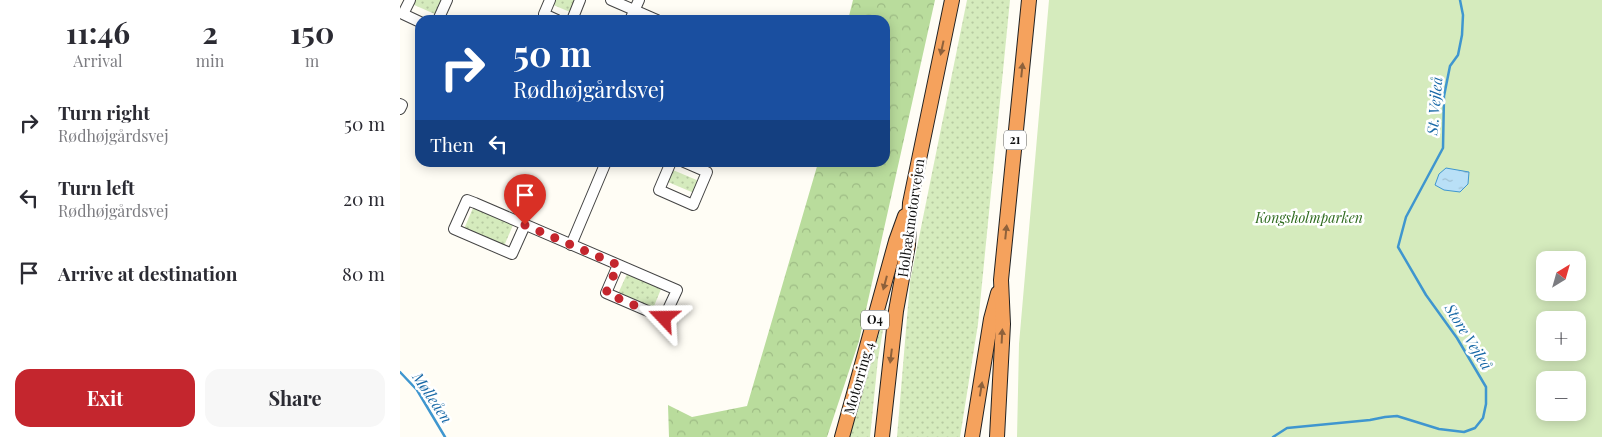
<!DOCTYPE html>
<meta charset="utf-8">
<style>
body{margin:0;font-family:"Playfair Display",serif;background:#f7f7f7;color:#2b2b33;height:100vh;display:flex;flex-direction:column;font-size:19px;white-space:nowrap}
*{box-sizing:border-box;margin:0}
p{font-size:16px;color:#7c7c81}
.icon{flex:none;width:28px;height:28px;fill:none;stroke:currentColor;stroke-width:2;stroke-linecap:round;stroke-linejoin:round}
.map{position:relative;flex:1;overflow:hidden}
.details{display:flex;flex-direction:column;background:#fff;width:400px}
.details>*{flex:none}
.top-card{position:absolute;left:15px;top:15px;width:475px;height:152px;border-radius:15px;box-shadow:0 2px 12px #0003;background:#1a4fa0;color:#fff;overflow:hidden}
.needle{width:32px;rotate:37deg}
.buttons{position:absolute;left:1136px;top:251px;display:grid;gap:10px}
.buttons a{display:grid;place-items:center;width:50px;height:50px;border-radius:10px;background:#fff;box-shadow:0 2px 12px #0003;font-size:25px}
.pin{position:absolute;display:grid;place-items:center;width:42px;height:42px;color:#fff;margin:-51px -21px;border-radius:50% 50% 50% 0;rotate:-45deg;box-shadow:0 0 5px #0007}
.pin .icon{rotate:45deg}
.me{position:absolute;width:55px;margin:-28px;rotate:293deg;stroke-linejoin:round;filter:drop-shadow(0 0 4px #0008)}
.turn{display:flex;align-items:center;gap:18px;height:105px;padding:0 15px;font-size:22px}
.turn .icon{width:65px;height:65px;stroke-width:2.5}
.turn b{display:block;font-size:35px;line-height:42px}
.then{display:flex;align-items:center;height:48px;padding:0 15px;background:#0003;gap:10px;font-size:19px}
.eta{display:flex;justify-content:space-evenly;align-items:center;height:85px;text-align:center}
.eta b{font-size:30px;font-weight:700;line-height:35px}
.cta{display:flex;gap:10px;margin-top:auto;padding:10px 15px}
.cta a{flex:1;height:58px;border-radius:15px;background:#c4262e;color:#fff;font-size:20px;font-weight:700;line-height:58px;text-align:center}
.cta a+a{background:#f7f7f7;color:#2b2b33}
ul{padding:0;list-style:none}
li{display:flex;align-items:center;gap:15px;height:75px;padding:0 15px}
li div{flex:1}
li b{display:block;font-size:19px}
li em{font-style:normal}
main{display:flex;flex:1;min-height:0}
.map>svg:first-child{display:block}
.grass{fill:url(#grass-dots)}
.forest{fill:url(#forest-crowns)}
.park{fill:#d5ebbd;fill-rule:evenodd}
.water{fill:url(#water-ripples);stroke:#3f96cf}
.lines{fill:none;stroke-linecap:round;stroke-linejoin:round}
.stream{stroke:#3f96cf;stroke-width:2.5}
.minor-casing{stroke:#444;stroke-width:12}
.highway-casing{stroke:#222;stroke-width:16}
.minor{stroke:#fff;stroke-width:10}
.highway{stroke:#f5a25d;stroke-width:14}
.oneway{fill:#8e613b}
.route{stroke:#c4262e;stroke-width:9;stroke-dasharray:0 16.2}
.labels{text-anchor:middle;stroke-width:5;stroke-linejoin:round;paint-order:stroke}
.shield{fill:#fff;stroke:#585858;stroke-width:1}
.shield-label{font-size:12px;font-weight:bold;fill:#111}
.street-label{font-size:14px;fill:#111;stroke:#fff}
.park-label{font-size:14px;font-style:italic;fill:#2f6b1f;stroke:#fff}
.water-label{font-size:15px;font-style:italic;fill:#1768a6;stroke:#fff}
</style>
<main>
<section class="details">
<div class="eta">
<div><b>11:46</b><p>Arrival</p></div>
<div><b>2</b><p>min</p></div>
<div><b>150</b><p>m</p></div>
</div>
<ul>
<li><svg class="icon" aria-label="right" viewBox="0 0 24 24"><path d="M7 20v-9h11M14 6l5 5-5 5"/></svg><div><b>Turn right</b><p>Rødhøjgårdsvej</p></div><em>50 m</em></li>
<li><svg class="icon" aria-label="left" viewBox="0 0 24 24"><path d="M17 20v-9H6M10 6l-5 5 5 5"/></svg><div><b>Turn left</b><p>Rødhøjgårdsvej</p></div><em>20 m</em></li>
<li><svg class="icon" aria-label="arrive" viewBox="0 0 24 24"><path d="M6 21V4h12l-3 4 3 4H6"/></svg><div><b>Arrive at destination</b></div><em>80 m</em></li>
</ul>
<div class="cta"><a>Exit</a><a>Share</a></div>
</section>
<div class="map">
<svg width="1202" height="437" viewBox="0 0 1202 437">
<defs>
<pattern id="grass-dots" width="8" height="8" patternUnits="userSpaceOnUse" patternTransform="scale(1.25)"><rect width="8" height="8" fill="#d5ebbd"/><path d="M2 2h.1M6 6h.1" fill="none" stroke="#b6c8a1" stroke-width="1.8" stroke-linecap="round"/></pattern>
<pattern id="forest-crowns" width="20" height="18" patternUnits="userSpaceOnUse" patternTransform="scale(1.25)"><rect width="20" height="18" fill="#b9dc9c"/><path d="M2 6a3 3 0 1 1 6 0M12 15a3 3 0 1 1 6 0" fill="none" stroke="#9ebc85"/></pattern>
<pattern id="water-ripples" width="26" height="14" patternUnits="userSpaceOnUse" patternTransform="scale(1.25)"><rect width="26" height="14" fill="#b9e0f7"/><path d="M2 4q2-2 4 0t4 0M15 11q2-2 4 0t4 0" fill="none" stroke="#9ebfd3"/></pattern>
</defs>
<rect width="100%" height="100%" fill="#fffdf5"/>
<!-- grass -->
<g class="grass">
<path d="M13 0H44L37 15 12 4Z"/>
<path d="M153 0H175L170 12 151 4Z"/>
<path d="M567 0H610L578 324 560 437H497L510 282Z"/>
<path d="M273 170 299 181 294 193 268 182Z"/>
<path d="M73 208 113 225 104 246 64 229Z"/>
<path d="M227 274 261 289 252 311 217 296Z"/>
<path d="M487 306 478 359 470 437H449Z"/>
</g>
<!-- forest -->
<path class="forest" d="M453 0H535L459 341 427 437H269L268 405 292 417 347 406 418 163 485 162V20H448Z"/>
<!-- park -->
<path class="park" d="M649 0H1202V437H617L619 344ZM1145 260H1178V292H1145ZM1145 320H1178V352H1145ZM1145 380H1178V412H1145Z"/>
<!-- water -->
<path class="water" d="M1046 168 1069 172 1068 184 1060 192 1044 190 1035 185 1039 174Z"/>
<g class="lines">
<!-- stream -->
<g class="stream">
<path d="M0 372 17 390 45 437"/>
<path d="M873 437 887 428 970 420 985 417 997 416 1039 429 1064 432 1075 428 1083 418 1086 404V387L1057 338 1026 295 998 247 1006 217 1043 148 1044 96 1050 66 1058 55 1062 35 1063 15 1060 0"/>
</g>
<!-- minor casing -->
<g class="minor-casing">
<g id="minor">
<path d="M10 0 3 14 20 22"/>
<path d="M150 0 144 14 157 20"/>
<path d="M211 0 257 20"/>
<path d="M38 20 47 0"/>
<path d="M172 20 180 0"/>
<path d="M230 20 239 0"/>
<path d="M0 104 2 105 0 109"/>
<path d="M271 162 259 190 293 205 307 172 284 162"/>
<path d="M125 225 112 254 54 229 67 200 75 203 277 290 264 318 206 293 218 265"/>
<path d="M171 245 206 162"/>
</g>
</g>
<!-- highway casing -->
<g class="highway-casing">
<g id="highway">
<path d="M442 437 496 241 505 216"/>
<path d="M482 437 496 311 508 245 510 203 552 0"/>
<path d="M572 437 591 319 598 293"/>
<path d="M597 437 603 324 601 280 629 0"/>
</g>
</g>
<!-- minor -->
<use href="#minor" class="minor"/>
<!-- highway -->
<use href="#highway" class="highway"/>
</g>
<!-- one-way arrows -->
<defs><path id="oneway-solid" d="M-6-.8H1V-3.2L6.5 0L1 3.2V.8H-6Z" transform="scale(1.25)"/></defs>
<g class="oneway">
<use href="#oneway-solid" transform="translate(542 48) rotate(102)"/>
<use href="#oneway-solid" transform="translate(622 70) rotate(-84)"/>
<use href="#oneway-solid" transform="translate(606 232) rotate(-84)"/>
<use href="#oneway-solid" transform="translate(485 283) rotate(105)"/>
<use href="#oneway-solid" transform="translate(602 336) rotate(-87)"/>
<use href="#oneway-solid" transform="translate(491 356) rotate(97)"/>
<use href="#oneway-solid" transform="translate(581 389) rotate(-81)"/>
</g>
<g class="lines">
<!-- route -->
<path class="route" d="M125 225 218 265 206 293 264 318"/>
</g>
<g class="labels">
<!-- shield labels -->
<g class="shield">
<rect x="604" y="130.5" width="22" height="19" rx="4"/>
<rect x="461" y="310.5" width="28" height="19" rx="4"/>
</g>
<g class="shield-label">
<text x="615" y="144">21</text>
<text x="475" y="324">O4</text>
</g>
<!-- street labels -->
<g class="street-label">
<text transform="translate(511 218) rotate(-82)" y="5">Holbækmotorvejen</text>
<text transform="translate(459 378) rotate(-74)" y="5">Motorring 4</text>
</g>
<!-- park labels -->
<g class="park-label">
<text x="909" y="223">Kongsholmparken</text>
</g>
<!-- water labels -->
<g class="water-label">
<text transform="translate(1035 106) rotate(-85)" y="5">St. Vejleå</text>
<text transform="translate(1068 337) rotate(58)" y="5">Store Vejleå</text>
<text transform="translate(32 398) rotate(56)" y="5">Mølleåen</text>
</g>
</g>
</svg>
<div class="buttons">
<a><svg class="needle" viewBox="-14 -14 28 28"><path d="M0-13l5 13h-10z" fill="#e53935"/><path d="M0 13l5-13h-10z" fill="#7c7c81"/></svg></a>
<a>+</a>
<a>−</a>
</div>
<div class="pin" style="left:125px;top:225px;background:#d93025"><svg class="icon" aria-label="arrive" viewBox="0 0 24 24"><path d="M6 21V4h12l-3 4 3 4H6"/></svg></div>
<svg class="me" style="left:264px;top:318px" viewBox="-20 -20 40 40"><path d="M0-17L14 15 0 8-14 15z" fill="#c4262e" stroke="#fff" stroke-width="4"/></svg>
<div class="top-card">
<div class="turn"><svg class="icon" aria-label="right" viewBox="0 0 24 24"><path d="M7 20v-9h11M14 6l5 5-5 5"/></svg><div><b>50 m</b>Rødhøjgårdsvej</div></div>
<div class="then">Then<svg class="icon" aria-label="left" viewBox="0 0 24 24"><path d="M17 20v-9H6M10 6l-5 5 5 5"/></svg></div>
</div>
</div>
</main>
